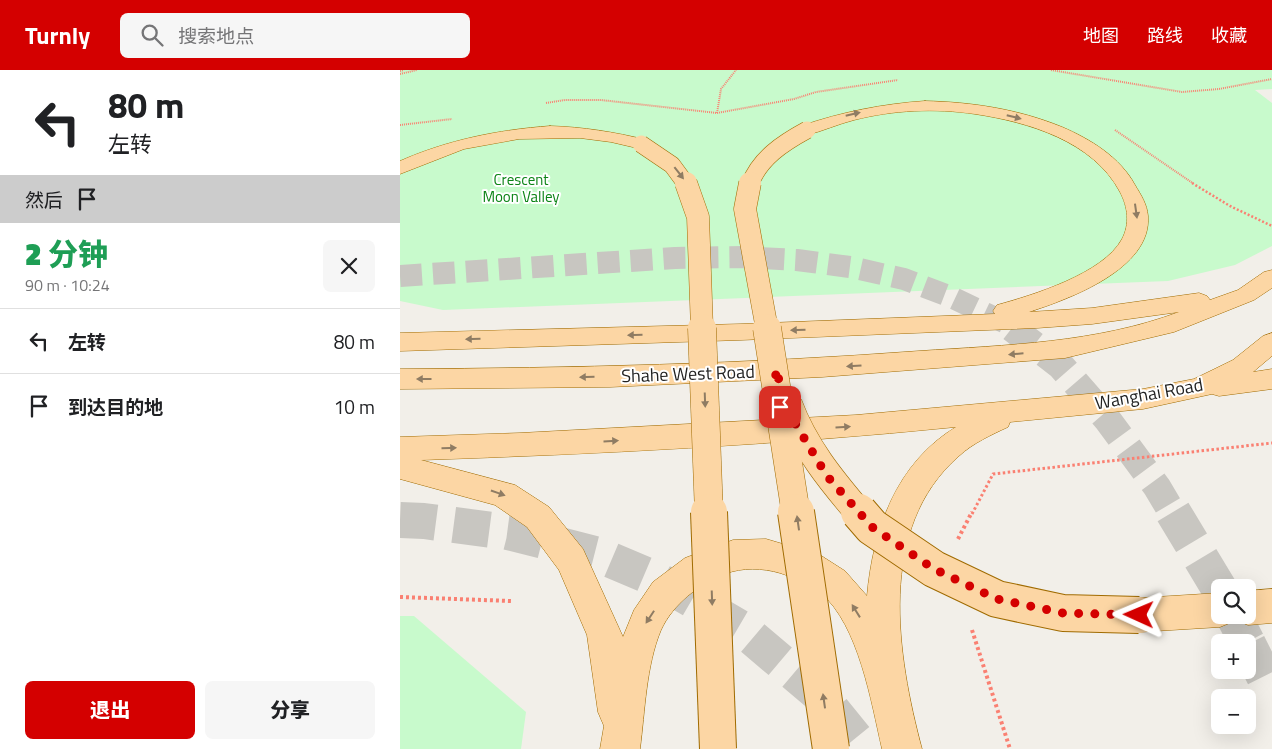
<!DOCTYPE html>
<html lang="zh">
<meta charset="utf-8">
<style>
body{margin:0;font-family:"Titillium Web","Noto Sans SC",sans-serif;background:#f6f6f6;color:#202124;height:100vh;display:flex;flex-direction:column;font-size:19px;white-space:nowrap}
*{box-sizing:border-box;margin:0}
p{font-size:16px;color:#757577}
.icon{flex:none;width:28px;height:28px;fill:none;stroke:currentColor;stroke-width:2;stroke-linecap:round;stroke-linejoin:round}
.map{position:relative;flex:1;overflow:hidden}
.sheet{display:flex;flex-direction:column;background:#fff;width:400px}
.sheet>*{flex:none}
.top-card{background:#fff;color:#202124;overflow:hidden}
.buttons{position:absolute;left:811px;top:509px;display:grid;gap:10px}
.buttons a{display:grid;place-items:center;width:45px;height:45px;border-radius:8px;background:#fff;box-shadow:0 5px 20px #0002;font-size:25px}
.pin{position:absolute;display:grid;place-items:center;width:42px;height:42px;color:#fff;margin:-21px;border-radius:10px;box-shadow:0 2px 8px #0006}
.me{position:absolute;width:55px;margin:-28px;rotate:271deg;stroke-linejoin:round;filter:drop-shadow(0 0 4px #0008)}
.turn{display:flex;align-items:center;gap:18px;height:105px;padding:0 25px;font-size:22px}
.turn .icon{width:65px;height:65px;stroke-width:2.5}
.turn b{display:block;font-size:35px;line-height:42px}
.then{display:flex;align-items:center;height:48px;padding:0 25px;background:#0003;gap:10px;font-size:19px}
.round{display:grid;place-items:center;flex:none;width:52px;height:52px;border-radius:8px;background:#f6f6f6}
.head{display:flex;align-items:center;justify-content:space-between;height:85px;padding:0 25px}
h1{font-size:30px;font-weight:800;line-height:38px;color:#1e9e55}
.action{display:flex;gap:10px;margin-top:auto;padding:10px 25px}
.action a{flex:1;height:58px;border-radius:8px;background:#d40000;color:#fff;font-size:20px;font-weight:800;line-height:58px;text-align:center}
.action a+a{background:#f6f6f6;color:#202124}
ul{padding:0;list-style:none}
li{display:flex;align-items:center;gap:15px;height:65px;padding:0 25px;border-top:1px solid #e0e0e0}
li div{flex:1}
li b{display:block;font-size:19px}
li em{font-style:normal}
header{display:flex;align-items:center;gap:30px;box-sizing:border-box;height:70px;padding:0 25px;background:#d40000;color:#fff}
header strong{font-size:24px}
nav{display:flex;gap:28px;margin-inline-start:auto;font-size:18px}
.search{width:350px;height:45px;background:#f6f6f6;display:flex;align-items:center;gap:12px;box-sizing:border-box;padding:0 18px;border-radius:8px;color:#757577;font-size:19px}
main{display:flex;flex:1;min-height:0}
.map>svg:first-child{display:block}
.park{fill:#c8facc}
.lines{fill:none;stroke-linecap:round;stroke-linejoin:round}
.highway-tunnel-far2{stroke:#c8c6c1;stroke-width:22;stroke-dasharray:22 11;stroke-linecap:butt}
.highway-tunnel-far1{stroke:#c8c6c1;stroke-width:28;stroke-dasharray:28 14;stroke-linecap:butt}
.highway-tunnel{stroke:#c8c6c1;stroke-width:36;stroke-dasharray:36 18;stroke-linecap:butt}
.primary-casing{stroke:#a06b00;stroke-width:1}
.path-far3{stroke:#fa8072;stroke-width:2;stroke-dasharray:1 1;stroke-linecap:butt}
.path-far2{stroke:#fa8072;stroke-width:2.5;stroke-dasharray:2 2;stroke-linecap:butt}
.path-far1{stroke:#fa8072;stroke-width:3;stroke-dasharray:2.5 2.5;stroke-linecap:butt}
.path{stroke:#fa8072;stroke-width:4;stroke-dasharray:3 3;stroke-linecap:butt}
.primary{fill:#fcd6a4;fill-rule:evenodd}
.primary-bridge-far3-casing{stroke:#a06b00;stroke-width:18;stroke-linecap:butt}
.primary-bridge-far2-casing{stroke:#a06b00;stroke-width:23;stroke-linecap:butt}
.primary-bridge-far1-casing{stroke:#a06b00;stroke-width:29;stroke-linecap:butt}
.primary-bridge-casing{stroke:#a06b00;stroke-width:38;stroke-linecap:butt}
.primary-bridge-far3{stroke:#fcd6a4;stroke-width:17}
.primary-bridge-far2{stroke:#fcd6a4;stroke-width:22}
.primary-bridge-far1{stroke:#fcd6a4;stroke-width:28}
.primary-bridge{stroke:#fcd6a4;stroke-width:36}
.oneway{fill:#8f7c63}
.route{stroke:#d40000;stroke-width:9;stroke-dasharray:0 16.2}
.labels{text-anchor:middle;stroke-width:4;stroke-linejoin:round;paint-order:stroke}
.far-park-label{font-size:15px;fill:#0c8416;stroke:#fff}
.street-label{font-size:18px;fill:#222;stroke:#fff}
</style>
<header>
<strong>Turnly</strong>
<div class="search"><svg class="icon" aria-label="search" viewBox="0 0 24 24"><circle cx="10" cy="10" r="6"/><path d="M15 15l6 6"/></svg>搜索地点</div>
<nav><a>地图</a><a>路线</a><a>收藏</a></nav>
</header>
<main>
<section class="sheet">
<div class="top-card">
<div class="turn"><svg class="icon" aria-label="left" viewBox="0 0 24 24"><path d="M17 20v-9H6M10 6l-5 5 5 5"/></svg><div><b>80 m</b>左转</div></div>
<div class="then">然后<svg class="icon" aria-label="arrive" viewBox="0 0 24 24"><path d="M6 21V4h12l-3 4 3 4H6"/></svg></div>
</div>
<div class="head"><div><h1>2 分钟</h1><p>90 m · 10:24</p></div><a class="round"><svg class="icon" aria-label="close" viewBox="0 0 24 24"><path d="M6 6l12 12M18 6L6 18"/></svg></a></div>
<ul>
<li><svg class="icon" aria-label="left" viewBox="0 0 24 24"><path d="M17 20v-9H6M10 6l-5 5 5 5"/></svg><div><b>左转</b></div><em>80 m</em></li>
<li><svg class="icon" aria-label="arrive" viewBox="0 0 24 24"><path d="M6 21V4h12l-3 4 3 4H6"/></svg><div><b>到达目的地</b></div><em>10 m</em></li>
</ul>
<div class="action"><a>退出</a><a>分享</a></div>
</section>
<div class="map">
<svg width="872" height="679" viewBox="0 0 872 679">
<rect width="100%" height="100%" fill="#f2efe9"/>
<!-- park -->
<g class="park">
<path d="M0 0H872V19L855 20 872 33V176L835 195 768 211 43 240 0 231Z"/>
<path d="M0 546H14L126 642 121 679H0Z"/>
</g>
<g class="lines">
<!-- highway-tunnel-far2 -->
<path class="highway-tunnel-far2" d="M0 206 275 188 342 187 397 190 450 197 504 209 551 227 606 253 613 259"/>
<!-- highway-tunnel-far1 -->
<path class="highway-tunnel-far1" d="M612 258 661 296 707 349 757 417 773 444"/>
<!-- highway-tunnel -->
<g class="highway-tunnel">
<path d="M773 442 820 520"/>
<path d="M0 450 24 451 108 462 199 485 258 510 342 559 420 625 464 679"/>
<path d="M833 545 847 572"/>
<path d="M848 574 872 622"/>
</g>
<!-- primary casing -->
<g class="primary-casing">
<g id="primary">
<path d="M525 31C571 32 618 39 662 57 690 69 720 87 735 115 741 125 747 134 748 146 752 199 669 229 629 242L692 238 799 223 807 226 810 230 838 220 864 202 872 200V218L854 230 774 262 665 288 422 307 210 317 0 319V299C173 298 346 294 519 281 607 275 696 273 779 242L692 254 637 258 341 270 0 281V263L341 254 595 244 593 241 597 235C633 225 703 204 722 169 730 154 728 137 720 122 693 71 628 52 575 44 535 38 493 40 454 50 438 54 423 61 407 65L401 64 398 60 401 56C442 42 482 34 525 31Z"/>
<path d="M150 56C183 57 214 62 247 70L250 74 247 78 241 79 211 72 180 68 119 69 64 79 0 104V91C48 70 97 60 150 56Z"/>
<path d="M872 263V286L853 302 872 299V319L819 326 812 324 743 339 610 352 608 357C591 365 573 373 559 386 476 458 497 585 522 679H482C471 631 459 556 421 523 409 513 395 508 380 503 363 498 342 497 325 504 299 514 273 534 261 560 246 596 245 641 240 679H200L204 656 198 642 187 565 159 500 127 457 95 435 0 409V367L120 363 456 345 743 319 794 309 833 290 863 266ZM556 357C496 393 473 460 467 526L445 501 420 485 366 469 333 470 285 488 253 512 234 540 223 567 183 479 149 437 115 415 21 390C199 384 378 375 556 357Z"/>
<path d="M872 519V553L848 555 836 550 834 547 832 552 820 557 739 562 727 557 721 545 727 533 739 528 820 523V545H848V521Z"/>
</g>
</g>
<!-- path-far3 -->
<g class="path-far3">
<path d="M651 0 782 22 819 19 872 9"/>
<path d="M0 1 4 0"/>
<path d="M0 4 17 0"/>
<path d="M146 33 165 30H201L317 43 394 29 416 22 498 10"/>
<path d="M317 43 321 19 336 0"/>
<path d="M0 55 52 49"/>
<path d="M715 60 794 114"/>
</g>
<!-- path-far2 -->
<path class="path-far2" d="M792 113 830 136 872 156"/>
<!-- path-far1 -->
<path class="path-far1" d="M572 444 593 404 872 373"/>
<!-- path -->
<g class="path">
<path d="M558 469 572 442"/>
<path d="M0 527 111 531"/>
<path d="M572 560 610 679"/>
</g>
<!-- primary -->
<use href="#primary" class="primary"/>
<!-- primary-bridge-far3 casing -->
<g class="primary-bridge-far3-casing">
<g id="primary-bridge-far3">
<path d="M241 74 272 95 286 114"/>
<path d="M350 114C360 88 383 73 407 60"/>
</g>
</g>
<!-- primary-bridge-far2 casing -->
<g class="primary-bridge-far2-casing">
<g id="primary-bridge-far2">
<path d="M286 113 298 147 302 259"/>
<path d="M350 113 345 139 367 259"/>
</g>
</g>
<!-- primary-bridge-far1 casing -->
<g class="primary-bridge-far1-casing">
<g id="primary-bridge-far1">
<path d="M302 258 309 444"/>
<path d="M367 258 396 444"/>
<path d="M388 334C404 377 431 410 460 444"/>
</g>
</g>
<!-- primary-bridge casing -->
<g class="primary-bridge-casing">
<g id="primary-bridge">
<path d="M309 442 318 679"/>
<path d="M396 442 431 679"/>
<path d="M459 442 472 457 534 499 597 529 663 543 739 545"/>
</g>
</g>
<!-- primary-bridge-far3 -->
<use href="#primary-bridge-far3" class="primary-bridge-far3"/>
<!-- primary-bridge-far2 -->
<use href="#primary-bridge-far2" class="primary-bridge-far2"/>
<!-- primary-bridge-far1 -->
<use href="#primary-bridge-far1" class="primary-bridge-far1"/>
<!-- primary-bridge -->
<use href="#primary-bridge" class="primary-bridge"/>
</g>
<!-- one-way arrows -->
<defs><path id="oneway-solid" d="M-6-.8H1V-3.2L6.5 0L1 3.2V.8H-6Z" transform="scale(1.25)"/></defs>
<g class="oneway">
<use href="#oneway-solid" transform="translate(453 44) rotate(-13)"/>
<use href="#oneway-solid" transform="translate(614 47) rotate(14)"/>
<use href="#oneway-solid" transform="translate(279 103) rotate(52)"/>
<use href="#oneway-solid" transform="translate(736 141) rotate(82)"/>
<use href="#oneway-solid" transform="translate(398 260) rotate(178)"/>
<use href="#oneway-solid" transform="translate(235 265) rotate(179)"/>
<use href="#oneway-solid" transform="translate(73 269) rotate(179)"/>
<use href="#oneway-solid" transform="translate(616 284) rotate(175)"/>
<use href="#oneway-solid" transform="translate(454 296) rotate(176)"/>
<use href="#oneway-solid" transform="translate(187 307) rotate(179)"/>
<use href="#oneway-solid" transform="translate(24 309) rotate(180)"/>
<use href="#oneway-solid" transform="translate(305 330) rotate(88)"/>
<use href="#oneway-solid" transform="translate(443 357) rotate(-3)"/>
<use href="#oneway-solid" transform="translate(211 371) rotate(-3)"/>
<use href="#oneway-solid" transform="translate(49 378) rotate(-2)"/>
<use href="#oneway-solid" transform="translate(98 423) rotate(19)"/>
<use href="#oneway-solid" transform="translate(398 453) rotate(-98)"/>
<use href="#oneway-solid" transform="translate(312 528) rotate(88)"/>
<use href="#oneway-solid" transform="translate(456 541) rotate(-122)"/>
<use href="#oneway-solid" transform="translate(250 547) rotate(123)"/>
<use href="#oneway-solid" transform="translate(424 631) rotate(-98)"/>
</g>
<g class="lines">
<!-- route -->
<path class="route" d="M380 337 375 299 395 353 427 406 472 457 534 499 597 529 663 543 739 545"/>
</g>
<g class="labels">
<!-- far-park labels -->
<g class="far-park-label">
<text x="121" y="115">Crescent<tspan x="121" dy="17">Moon Valley</tspan></text>
</g>
<!-- street labels -->
<g class="street-label">
<text transform="translate(288 304) rotate(-2)" y="6">Shahe West Road</text>
<text transform="translate(749 324) rotate(-10)" y="6">Wanghai Road</text>
</g>
</g>
</svg>
<div class="buttons">
<a><svg class="icon" aria-label="search" viewBox="0 0 24 24"><circle cx="10" cy="10" r="6"/><path d="M15 15l6 6"/></svg></a>
<a>+</a>
<a>−</a>
</div>
<div class="pin" style="left:380px;top:337px;background:#d93025"><svg class="icon" aria-label="arrive" viewBox="0 0 24 24"><path d="M6 21V4h12l-3 4 3 4H6"/></svg></div>
<svg class="me" style="left:739px;top:545px" viewBox="-20 -20 40 40"><path d="M0-17L14 15 0 8-14 15z" fill="#d40000" stroke="#fff" stroke-width="4"/></svg>
</div>
</main>
